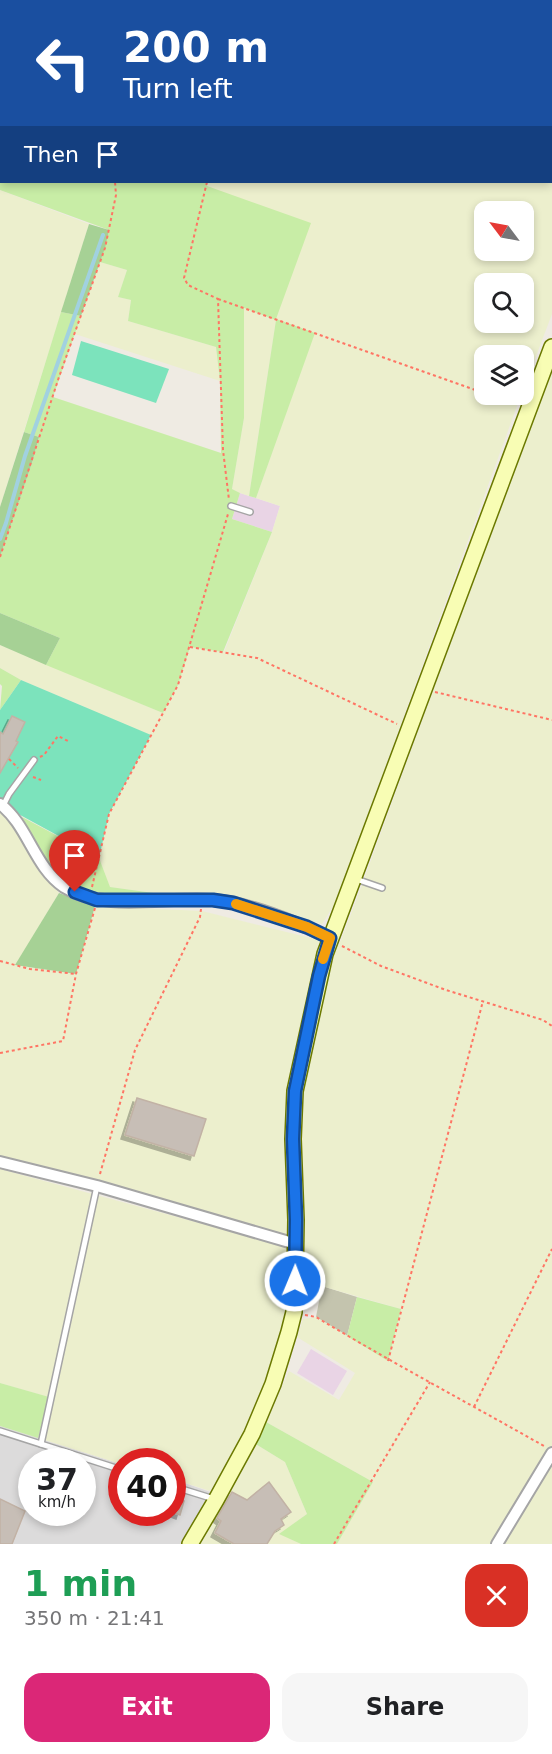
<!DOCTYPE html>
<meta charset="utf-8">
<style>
body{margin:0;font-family:"DejaVu Sans",sans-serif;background:#f6f6f6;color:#202124;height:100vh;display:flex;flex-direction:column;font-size:22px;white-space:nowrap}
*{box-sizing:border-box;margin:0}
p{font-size:20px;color:#757577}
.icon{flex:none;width:33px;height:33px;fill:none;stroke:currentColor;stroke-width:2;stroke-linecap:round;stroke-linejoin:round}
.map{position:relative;height:1544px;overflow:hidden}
.details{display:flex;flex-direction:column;background:#fff;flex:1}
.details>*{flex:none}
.guide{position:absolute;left:0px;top:0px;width:552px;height:183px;box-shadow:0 3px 9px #0003;background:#1a4fa0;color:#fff;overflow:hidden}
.needle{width:39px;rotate:302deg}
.buttons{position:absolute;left:474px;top:201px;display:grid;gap:12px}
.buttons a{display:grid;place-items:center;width:60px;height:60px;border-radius:12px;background:#fff;box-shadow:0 3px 9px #0003;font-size:30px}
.speed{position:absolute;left:18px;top:1448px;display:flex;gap:12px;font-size:30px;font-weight:700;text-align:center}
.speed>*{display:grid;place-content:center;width:78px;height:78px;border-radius:50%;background:#fff;box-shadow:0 3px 9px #0003;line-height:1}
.speed small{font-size:15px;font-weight:400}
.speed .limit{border:9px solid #d22;background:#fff;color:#111}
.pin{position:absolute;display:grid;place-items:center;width:51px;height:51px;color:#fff;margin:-62px -26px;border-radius:50% 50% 50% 0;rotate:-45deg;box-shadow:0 0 6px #0007}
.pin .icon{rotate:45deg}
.me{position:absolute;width:66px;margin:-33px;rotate:1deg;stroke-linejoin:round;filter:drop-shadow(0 0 4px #0008)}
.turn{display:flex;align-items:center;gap:21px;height:126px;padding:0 24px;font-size:27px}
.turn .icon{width:78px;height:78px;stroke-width:2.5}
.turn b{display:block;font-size:42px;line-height:51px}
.then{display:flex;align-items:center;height:57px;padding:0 24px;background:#0003;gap:12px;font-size:22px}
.round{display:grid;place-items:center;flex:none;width:63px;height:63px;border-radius:18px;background:#f6f6f6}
.headline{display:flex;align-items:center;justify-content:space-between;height:102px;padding:0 24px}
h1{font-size:36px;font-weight:600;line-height:45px;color:#1e9e55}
.primary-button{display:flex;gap:12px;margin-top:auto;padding:12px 24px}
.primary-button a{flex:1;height:69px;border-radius:18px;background:#db2777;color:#fff;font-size:24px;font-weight:600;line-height:69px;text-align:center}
.primary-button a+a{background:#f6f6f6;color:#202124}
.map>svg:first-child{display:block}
.residential{fill:#dcdbdb;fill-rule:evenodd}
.industrial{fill:#e9d4e5}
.construction{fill:#c4c4ae}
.farmland{fill:#ecefcd;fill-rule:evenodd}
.grass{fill:#c8eda6}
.forest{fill:#a6d195}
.pitch{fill:#7ce3bc}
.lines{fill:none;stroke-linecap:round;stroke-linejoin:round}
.stream{stroke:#a1d1e0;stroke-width:4}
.building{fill:#c7beb6;stroke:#c2b2a5;stroke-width:1.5;filter:url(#shadow)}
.lane-casing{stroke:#a5a5a5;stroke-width:8}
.street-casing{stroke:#a5a5a5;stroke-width:14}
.secondary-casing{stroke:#6b7900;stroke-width:18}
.path{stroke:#ff7564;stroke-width:2;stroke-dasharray:3 3;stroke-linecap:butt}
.lane{stroke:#fff;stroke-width:5}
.street{stroke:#fff;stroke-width:10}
.secondary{stroke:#f8fdb4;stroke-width:15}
.route-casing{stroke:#114b97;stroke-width:15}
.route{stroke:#1a73e8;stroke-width:10}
.slow{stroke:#f59e0b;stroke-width:10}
</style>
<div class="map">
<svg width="552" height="1544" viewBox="0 0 552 1544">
<defs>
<filter id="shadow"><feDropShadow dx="-4" dy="4" stdDeviation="0" flood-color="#0004"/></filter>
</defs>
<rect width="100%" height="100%" fill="#efebe3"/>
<!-- residential -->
<path class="residential" d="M0 1426 121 1464 122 1512H172L173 1479 222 1496 198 1544H0ZM32 1461H82V1512H32Z"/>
<!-- industrial -->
<g class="industrial">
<path d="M240 493 280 506 272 532 232 519Z"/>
<path d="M311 1349 347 1371 333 1395 297 1373Z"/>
</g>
<!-- construction -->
<path class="construction" d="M322 1286 357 1297 347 1336 316 1317Z"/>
<!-- farmland -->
<g class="farmland">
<path d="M252 0H552V314L524 388V356H484V394L521 395 336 902 322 924 246 903 211 896 168 895 109 887 99 858 109 814 126 778 85 707 21 680 0 668V645L163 713 178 685 190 647 224 652 272 532 280 506 256 498 314 334 276 320 249 496 240 493 232 489 244 418V308L276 319 206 186 207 182H550V2L251 1ZM484 212H524V250H484ZM484 284H524V322H484Z"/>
<path d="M0 190 89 224 0 507Z"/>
<path d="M100 262 127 270 118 297 131 300 128 321 216 347 220 381 75 334Z"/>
<path d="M552 372V1544H337L373 1482 266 1422 289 1371 339 1400 355 1373 297 1337 303 1319 316 1317 388 1360 401 1309 304 1281 299 1162 301 1094 329 962 341 940 356 901 539 401Z"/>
<path d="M0 812 5 815 45 876 59 893 16 965 76 974 95 906 202 911 319 940V954L291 1086 286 1121 290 1232 282 1237 0 1157Z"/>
<path d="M0 1169 281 1245 290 1251 289 1303 274 1366 251 1426 210 1491 173 1479 172 1461H122L121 1464 38 1438 48 1397 0 1383Z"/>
<path d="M254 1443 285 1462 307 1514 280 1534 301 1544H198Z"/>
</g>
<!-- grass -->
<g class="grass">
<path d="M0 155 2 182H207V186L311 223 276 319 315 333 256 498 249 496 276 320 244 308V418L232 489 240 493 232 519 272 532 223 652 190 647 178 685 163 713 46 665 60 638 0 613V557L32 463 39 437 24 432 61 312 81 316 53 397 221 453 220 381 216 347 128 321 131 300 118 297 127 270 100 262 109 230 0 190Z"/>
<path d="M0 668 21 680 0 710 2 686 0 684Z"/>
<path d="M22 817 99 858 110 887 168 895C134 896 76 903 53 870 41 854 32 834 22 817Z"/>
<path d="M357 1297 401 1309 388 1361 347 1336Z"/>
<path d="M0 1383 49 1397 38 1438 0 1426Z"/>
<path d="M266 1422 373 1482 337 1544H301L279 1534 307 1514 285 1462 254 1443Z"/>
</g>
<!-- forest -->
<g class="forest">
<path d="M1 13 2 128 0 130V15Z"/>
<path d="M89 224 109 230 105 248 81 316 61 312Z"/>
<path d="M24 432 39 437 32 463 0 557V507Z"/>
<path d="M0 613 60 638 46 665 0 645Z"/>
<path d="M59 893 95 906 76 974 15 965Z"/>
</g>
<!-- pitch -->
<g class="pitch">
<path d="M81 341 169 369 156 403 72 375Z"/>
<path d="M21 680 151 735 109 814 99 858 0 804V710Z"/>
</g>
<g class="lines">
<!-- stream -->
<path class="stream" d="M0 539 6 523 25 456 103 235"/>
</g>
<!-- building -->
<g class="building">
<path d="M12 716 25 722 16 741 18 742 0 773V732L3 734Z"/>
<path d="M137 1098 206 1119 194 1156 125 1135Z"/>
<path d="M269 1482 291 1512 281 1519 284 1525 275 1531 267 1544H234L215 1533 221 1521 217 1518 232 1492 247 1500Z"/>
<path d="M172 1497 184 1501 180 1515 172 1512Z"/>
<path d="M0 1499 25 1511 12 1544H0Z"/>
</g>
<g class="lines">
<!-- lane casing -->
<g class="lane-casing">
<g id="lane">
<path d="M231 506 250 512"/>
<path d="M3 806 9 794 34 760"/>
<path d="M356 879 382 888"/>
<path d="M0 1431 122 1470"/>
<path d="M41 1444 97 1186"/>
<path d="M172 1486 214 1499"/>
</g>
</g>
<!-- street casing -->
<g class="street-casing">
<g id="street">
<path d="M0 804C28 825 34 867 64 887 105 913 167 896 213 900 251 903 295 922 330 938"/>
<path d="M0 1162 97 1186 296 1244"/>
<path d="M497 1544 552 1453"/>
</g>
</g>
<!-- secondary casing -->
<g class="secondary-casing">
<path id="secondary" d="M190 1544 216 1500 252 1434 273 1384 289 1332 294 1312 295 1281 296 1220 293 1139 295 1091 325 954 552 347"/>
</g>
<!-- path -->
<g class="path">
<path d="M8 2 9 0"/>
<path d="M196 2H198"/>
<path d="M251 2V0"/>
<path d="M0 15 2 13"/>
<path d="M207 182 184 278 188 285 218 299 223 450 229 500"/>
<path d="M218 299 484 393"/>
<path d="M490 394 518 404"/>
<path d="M0 557 59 377 105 248 116 195 115 182"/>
<path d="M190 647 257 658 397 724"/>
<path d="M435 692 552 720"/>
<path d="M40 757 44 755 58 736 68 741"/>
<path d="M9 759 18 768"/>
<path d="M33 777 41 780"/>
<path d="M92 887 109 814 178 685 228 514"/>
<path d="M342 946 381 966 446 990 543 1020 552 1026"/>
<path d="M0 961 30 969 76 974"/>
<path d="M0 1053 63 1041 76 974 95 908"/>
<path d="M100 1174 135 1050 200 917 201 909"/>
<path d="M305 1315 316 1317C391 1362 468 1403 544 1446"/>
<path d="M388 1361 483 1001"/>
<path d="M474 1407 552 1249"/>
<path d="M334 1544 430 1382"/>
</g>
<!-- lane -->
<use href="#lane" class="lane"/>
<!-- street -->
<use href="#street" class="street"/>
<!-- secondary -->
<use href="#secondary" class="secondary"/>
</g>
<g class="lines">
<!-- route casing -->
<g class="route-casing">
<path id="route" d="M75 892 97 900H213L233 903 307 927 330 938 319 976 295 1091 293 1139 296 1220 295 1281"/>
</g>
<!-- route -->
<use href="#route" class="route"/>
<!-- slow -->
<path class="slow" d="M236 904 307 927 330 938 323 959"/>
</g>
</svg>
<div class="buttons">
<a><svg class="needle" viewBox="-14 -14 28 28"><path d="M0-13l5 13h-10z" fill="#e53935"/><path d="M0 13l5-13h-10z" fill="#757577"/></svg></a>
<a><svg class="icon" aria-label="search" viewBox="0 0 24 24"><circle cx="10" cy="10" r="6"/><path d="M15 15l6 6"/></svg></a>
<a><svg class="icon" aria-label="layers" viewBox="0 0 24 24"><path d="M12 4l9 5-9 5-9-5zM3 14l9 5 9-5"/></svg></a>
</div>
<div class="speed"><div>37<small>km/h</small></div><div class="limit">40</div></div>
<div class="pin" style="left:75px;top:892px;background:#d93025"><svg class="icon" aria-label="arrive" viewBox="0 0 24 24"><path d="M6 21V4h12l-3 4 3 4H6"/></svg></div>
<svg class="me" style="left:295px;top:1281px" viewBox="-20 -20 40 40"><circle r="17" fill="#1a73e8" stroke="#fff" stroke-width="3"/><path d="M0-11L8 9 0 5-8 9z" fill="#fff"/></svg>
<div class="guide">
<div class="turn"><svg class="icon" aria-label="left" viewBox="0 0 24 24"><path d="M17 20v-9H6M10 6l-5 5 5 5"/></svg><div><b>200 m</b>Turn left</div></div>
<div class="then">Then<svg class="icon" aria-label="arrive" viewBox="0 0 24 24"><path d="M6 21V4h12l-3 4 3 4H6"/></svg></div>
</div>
</div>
<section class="details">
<div class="headline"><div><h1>1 min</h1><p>350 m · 21:41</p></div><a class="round" style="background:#d93025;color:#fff"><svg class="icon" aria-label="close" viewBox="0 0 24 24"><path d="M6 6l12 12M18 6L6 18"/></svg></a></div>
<div class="primary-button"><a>Exit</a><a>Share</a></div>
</section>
